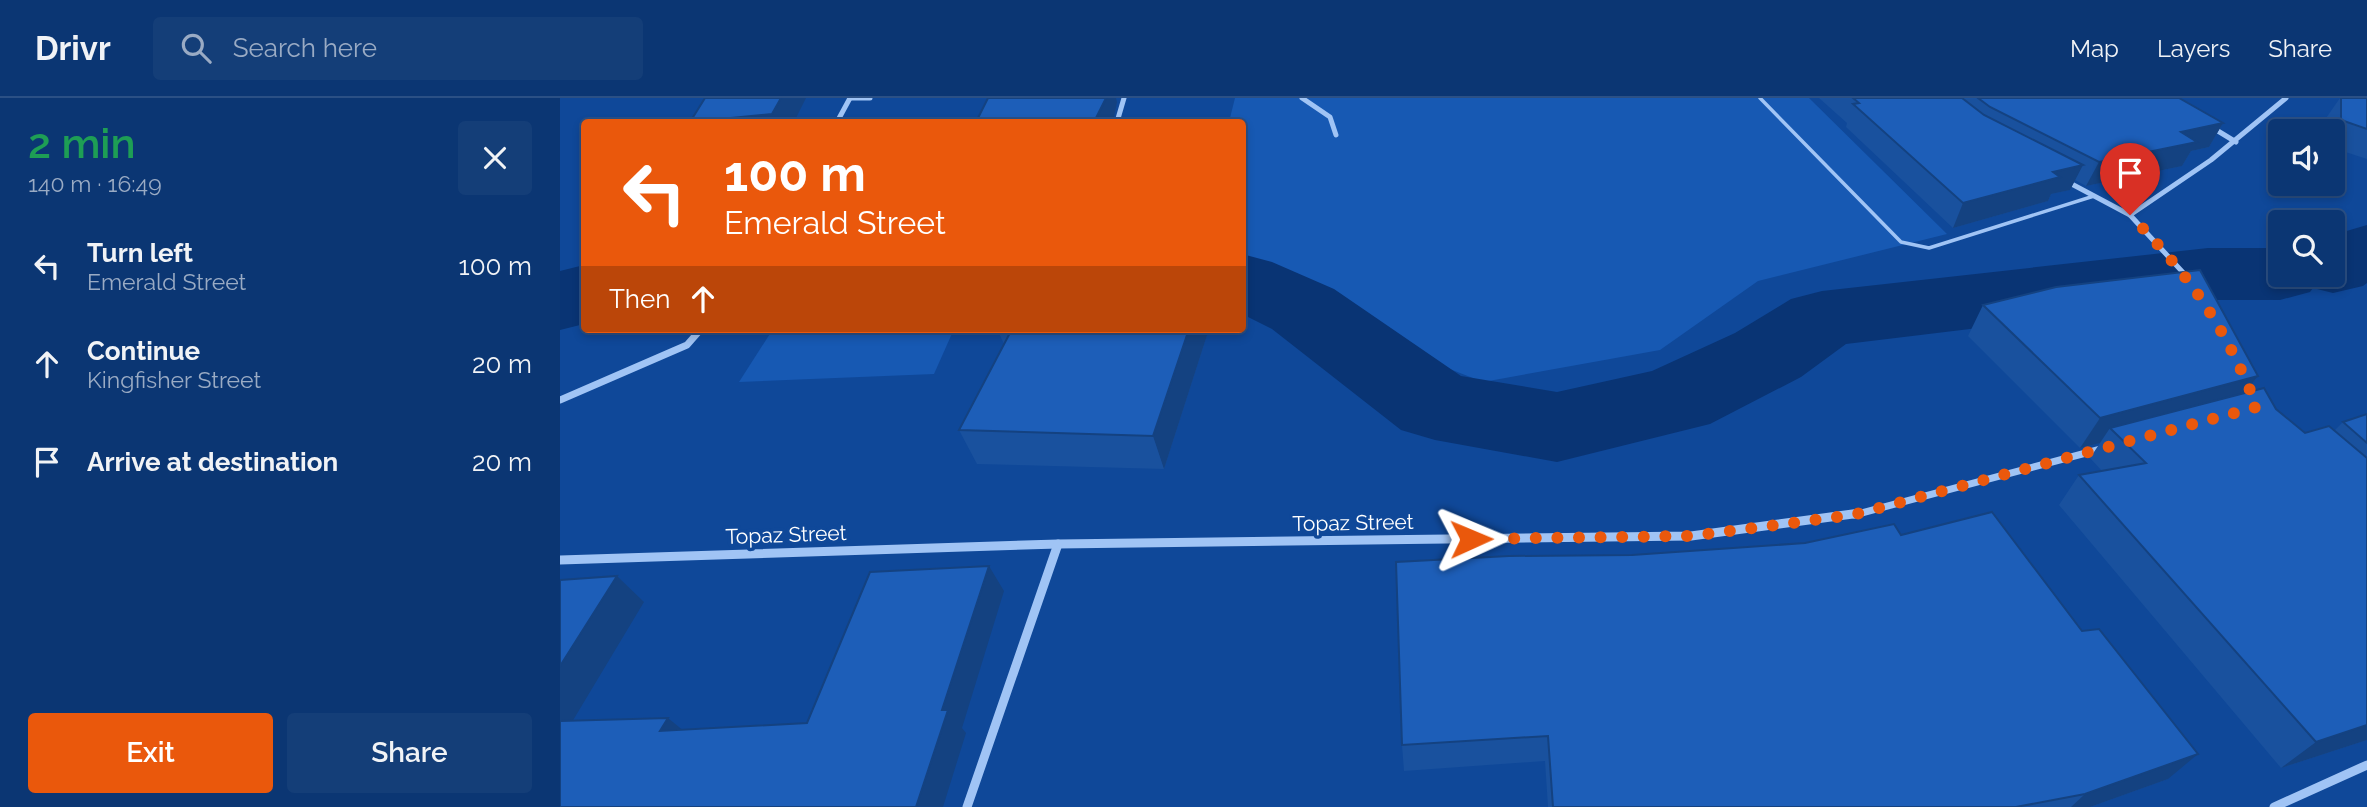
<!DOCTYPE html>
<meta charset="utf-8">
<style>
body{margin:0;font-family:Raleway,sans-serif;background:#143e78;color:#f1f3f6;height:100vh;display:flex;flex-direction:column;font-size:26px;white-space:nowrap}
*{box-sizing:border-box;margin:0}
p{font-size:23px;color:#9aabc4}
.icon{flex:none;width:38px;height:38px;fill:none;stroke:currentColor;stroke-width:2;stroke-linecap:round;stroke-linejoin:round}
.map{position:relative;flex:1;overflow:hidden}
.side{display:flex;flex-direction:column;background:#0b3673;width:560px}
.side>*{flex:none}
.guide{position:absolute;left:21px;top:21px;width:665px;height:214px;border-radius:7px;box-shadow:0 4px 10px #0003,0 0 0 2px #2b5085;background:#ea580c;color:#fff;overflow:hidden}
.tools{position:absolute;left:1708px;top:21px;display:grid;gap:14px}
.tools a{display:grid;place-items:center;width:77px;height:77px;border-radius:7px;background:#0b3673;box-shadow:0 4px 10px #0003,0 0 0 2px #2b5085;font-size:35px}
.pin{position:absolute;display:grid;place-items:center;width:60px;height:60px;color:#fff;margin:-72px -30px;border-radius:50% 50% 50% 0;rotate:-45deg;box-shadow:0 0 7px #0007}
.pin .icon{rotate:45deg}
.me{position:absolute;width:77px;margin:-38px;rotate:89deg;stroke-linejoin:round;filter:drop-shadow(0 0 5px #0008)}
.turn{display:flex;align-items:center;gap:24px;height:147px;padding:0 28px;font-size:32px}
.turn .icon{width:91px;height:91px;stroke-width:2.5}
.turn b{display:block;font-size:49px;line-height:60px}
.then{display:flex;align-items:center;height:66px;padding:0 28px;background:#0003;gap:14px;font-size:26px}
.round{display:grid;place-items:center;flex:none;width:74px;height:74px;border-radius:7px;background:#143e78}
.headline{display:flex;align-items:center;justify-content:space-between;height:119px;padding:0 28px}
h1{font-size:42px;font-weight:600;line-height:52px;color:#1e9e55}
.action{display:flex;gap:14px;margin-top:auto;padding:14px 28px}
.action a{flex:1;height:80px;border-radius:7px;background:#ea580c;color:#fff;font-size:28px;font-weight:600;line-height:80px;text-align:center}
.action a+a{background:#143e78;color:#f1f3f6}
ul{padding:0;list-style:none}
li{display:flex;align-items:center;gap:21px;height:98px;padding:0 28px}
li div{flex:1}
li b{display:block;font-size:26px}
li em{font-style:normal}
header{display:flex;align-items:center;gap:42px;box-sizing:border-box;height:98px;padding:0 35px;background:#0b3673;border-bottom:2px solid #2b5085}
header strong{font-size:33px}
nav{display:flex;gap:38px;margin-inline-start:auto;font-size:24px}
.search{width:490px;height:63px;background:#143e78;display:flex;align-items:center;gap:18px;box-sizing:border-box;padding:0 24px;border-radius:7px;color:#9aabc4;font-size:26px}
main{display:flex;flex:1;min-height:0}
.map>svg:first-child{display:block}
.green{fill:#1759b3}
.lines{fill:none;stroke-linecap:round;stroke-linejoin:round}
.river{fill:#093474;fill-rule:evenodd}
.lane{stroke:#a0c4f5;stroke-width:3.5}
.street-far2{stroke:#a0c4f5;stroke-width:5}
.street-far1{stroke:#a0c4f5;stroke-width:7}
.street{stroke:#a0c4f5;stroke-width:9}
.wall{fill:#19519e}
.shaded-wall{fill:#144281}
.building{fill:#1d5eb8;stroke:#144281;stroke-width:2}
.route{stroke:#ea580c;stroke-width:12;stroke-dasharray:0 21.6}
.labels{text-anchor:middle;stroke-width:7;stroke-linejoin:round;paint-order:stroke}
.street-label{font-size:21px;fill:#fff;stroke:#0f4899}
</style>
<header>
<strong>Drivr</strong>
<div class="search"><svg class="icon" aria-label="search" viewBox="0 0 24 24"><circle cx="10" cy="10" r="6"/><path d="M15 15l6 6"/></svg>Search here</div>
<nav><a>Map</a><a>Layers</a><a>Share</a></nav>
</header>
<main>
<section class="side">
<div class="headline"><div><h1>2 min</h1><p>140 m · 16:49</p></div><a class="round"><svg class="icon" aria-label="close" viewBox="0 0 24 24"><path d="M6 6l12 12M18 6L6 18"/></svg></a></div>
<ul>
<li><svg class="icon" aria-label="left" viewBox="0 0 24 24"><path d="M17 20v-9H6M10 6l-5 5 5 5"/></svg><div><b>Turn left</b><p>Emerald Street</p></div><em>100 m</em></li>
<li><svg class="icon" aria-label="ahead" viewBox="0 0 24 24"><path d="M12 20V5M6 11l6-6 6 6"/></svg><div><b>Continue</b><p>Kingfisher Street</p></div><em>20 m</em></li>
<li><svg class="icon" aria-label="arrive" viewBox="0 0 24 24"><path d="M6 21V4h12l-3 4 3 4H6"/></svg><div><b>Arrive at destination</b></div><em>20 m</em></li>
</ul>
<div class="action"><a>Exit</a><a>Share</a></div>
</section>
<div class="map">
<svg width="1807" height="709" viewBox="0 0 1807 709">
<rect width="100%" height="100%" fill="#0f4899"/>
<!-- green -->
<g class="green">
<path d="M675 0H1249L1387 136 1198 183 1100 252 923 284 813 241 683 162 682 24H669Z"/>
<path d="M213 231H394L374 276 179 284Z"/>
</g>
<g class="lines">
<!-- river -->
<g class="river">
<path d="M1807 127V185L1803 188 1773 195 1753 190 1750 194 1720 202H1648L1286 246 1241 279 1150 326 997 364 875 342 841 332 712 231 682 216V156L712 164 774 191 901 278 997 294 1092 273 1175 235 1231 201 1262 193 1648 150H1720V177H1773V137Z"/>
<path d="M24 167V226L0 232V173Z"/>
</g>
<!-- lane -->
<path class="lane" d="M1200 0 1341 144 1369 150 1534 98"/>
<!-- street-far2 -->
<g class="street-far2">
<path d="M290 0H310"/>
<path d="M742 0 770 19 776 37"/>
<path d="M277 24 290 0"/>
<path d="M557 24 564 0"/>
<path d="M1653 30 1676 44"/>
<path d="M1506 83 1570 117"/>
<path d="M1629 181 1570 117 1651 62 1726 0"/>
</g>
<!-- street-far1 -->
<g class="street-far1">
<path d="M0 302 127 247 141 231"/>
<path d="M1294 417 1541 351"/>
</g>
<!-- street -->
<g class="street">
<path d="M0 462 498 446 1131 438 1300 415"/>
<path d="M407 709 498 446"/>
<path d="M1714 709 1807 667"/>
</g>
</g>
<!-- wall -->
<g class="wall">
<path d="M1259 0H1619L1663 25 1649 49 1631 53 1622 68 1526 88 1515 82 1510 92 1491 96 1488 103 1393 130 1286 29 1287 25Z"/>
<path d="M1780 0H1807V61L1773 50V33H1764V23Z"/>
<path d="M1423 207 1698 278 1685 295 1716 311 1745 335 1774 333 1783 324 1807 316V642L1721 670 1499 407 1519 377 1542 373 1530 360 1540 345 1520 350 1408 238Z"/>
<path d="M437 231H649L604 371 417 366 399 332 444 246Z"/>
<path d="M1245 445 1608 681 1530 709H988L985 663 844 673 842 647 1072 457Z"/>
</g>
<!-- shaded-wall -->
<g class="shaded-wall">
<path d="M221 0H246L234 24H130Z"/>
<path d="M546 0H556L557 4 553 24H534Z"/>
<path d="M1663 25 1649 49 1631 53 1622 68 1526 88 1539 64 1621 34Z"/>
<path d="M1523 67 1510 92 1491 96 1488 103 1393 130 1403 105 1493 74Z"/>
<path d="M629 231H649L604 371 593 338Z"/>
<path d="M1698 278 1674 309 1550 330 1540 345 1520 350 1540 320Z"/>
<path d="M429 468 444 493 402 630 406 635 383 709H356L382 612Z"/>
<path d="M57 478 84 504 0 644V568Z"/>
<path d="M108 620 136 643 100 633Z"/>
<path d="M1807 627V642L1721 670 1756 644Z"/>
<path d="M1638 656 1608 681 1530 709H1511L1525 696Z"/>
</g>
<!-- building -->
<g class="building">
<path d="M145 0H221L212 16 130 24Z"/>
<path d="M428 0H546L534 24H416Z"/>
<path d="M1293 0H1402L1424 17 1523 67 1493 74 1500 79 1403 105 1293 6 1299 5Z"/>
<path d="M1418 0H1619L1663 25 1621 34 1637 44 1539 64 1430 9Z"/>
<path d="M1781 0H1807V31L1781 22Z"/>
<path d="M1640 172 1698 278 1540 320 1423 207 1496 189Z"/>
<path d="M452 231H629L593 338 399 332Z"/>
<path d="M1704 290 1716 311 1745 335 1769 328 1807 360V627L1756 644 1519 377 1586 365 1550 330Z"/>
<path d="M1807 316V345L1783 324Z"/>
<path d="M1432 414 1522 533 1539 531 1638 656 1525 696 1456 709H993L988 638 842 647 836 464 949 458 1072 457 1245 445 1334 426 1341 437Z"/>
<path d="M429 468 382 612H388L356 709H0V623L108 620 100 633 247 625 310 474Z"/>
<path d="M57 478 0 568V482Z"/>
</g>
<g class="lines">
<!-- route -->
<path class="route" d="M911 441 1131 438 1293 417 1697 309C1664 227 1632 180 1570 117"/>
</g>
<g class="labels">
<!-- street labels -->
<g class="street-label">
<text transform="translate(793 425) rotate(-1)" y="7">Topaz Street</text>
<text transform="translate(226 437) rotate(-2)" y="7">Topaz Street</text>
</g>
</g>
</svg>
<div class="tools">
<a><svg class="icon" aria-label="sound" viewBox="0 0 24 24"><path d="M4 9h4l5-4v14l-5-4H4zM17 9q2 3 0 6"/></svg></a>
<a><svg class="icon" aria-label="search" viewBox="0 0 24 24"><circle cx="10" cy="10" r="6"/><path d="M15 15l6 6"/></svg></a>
</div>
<div class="pin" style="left:1570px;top:117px;background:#d93025"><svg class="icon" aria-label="arrive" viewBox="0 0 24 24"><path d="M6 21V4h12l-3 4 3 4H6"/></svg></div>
<svg class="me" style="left:911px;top:441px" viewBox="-20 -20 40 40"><path d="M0-17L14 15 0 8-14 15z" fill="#ea580c" stroke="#fff" stroke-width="4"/></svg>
<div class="guide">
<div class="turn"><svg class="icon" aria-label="left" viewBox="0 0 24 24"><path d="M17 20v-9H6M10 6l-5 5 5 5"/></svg><div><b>100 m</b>Emerald Street</div></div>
<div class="then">Then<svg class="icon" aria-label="ahead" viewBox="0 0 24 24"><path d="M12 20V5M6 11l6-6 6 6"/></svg></div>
</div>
</div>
</main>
